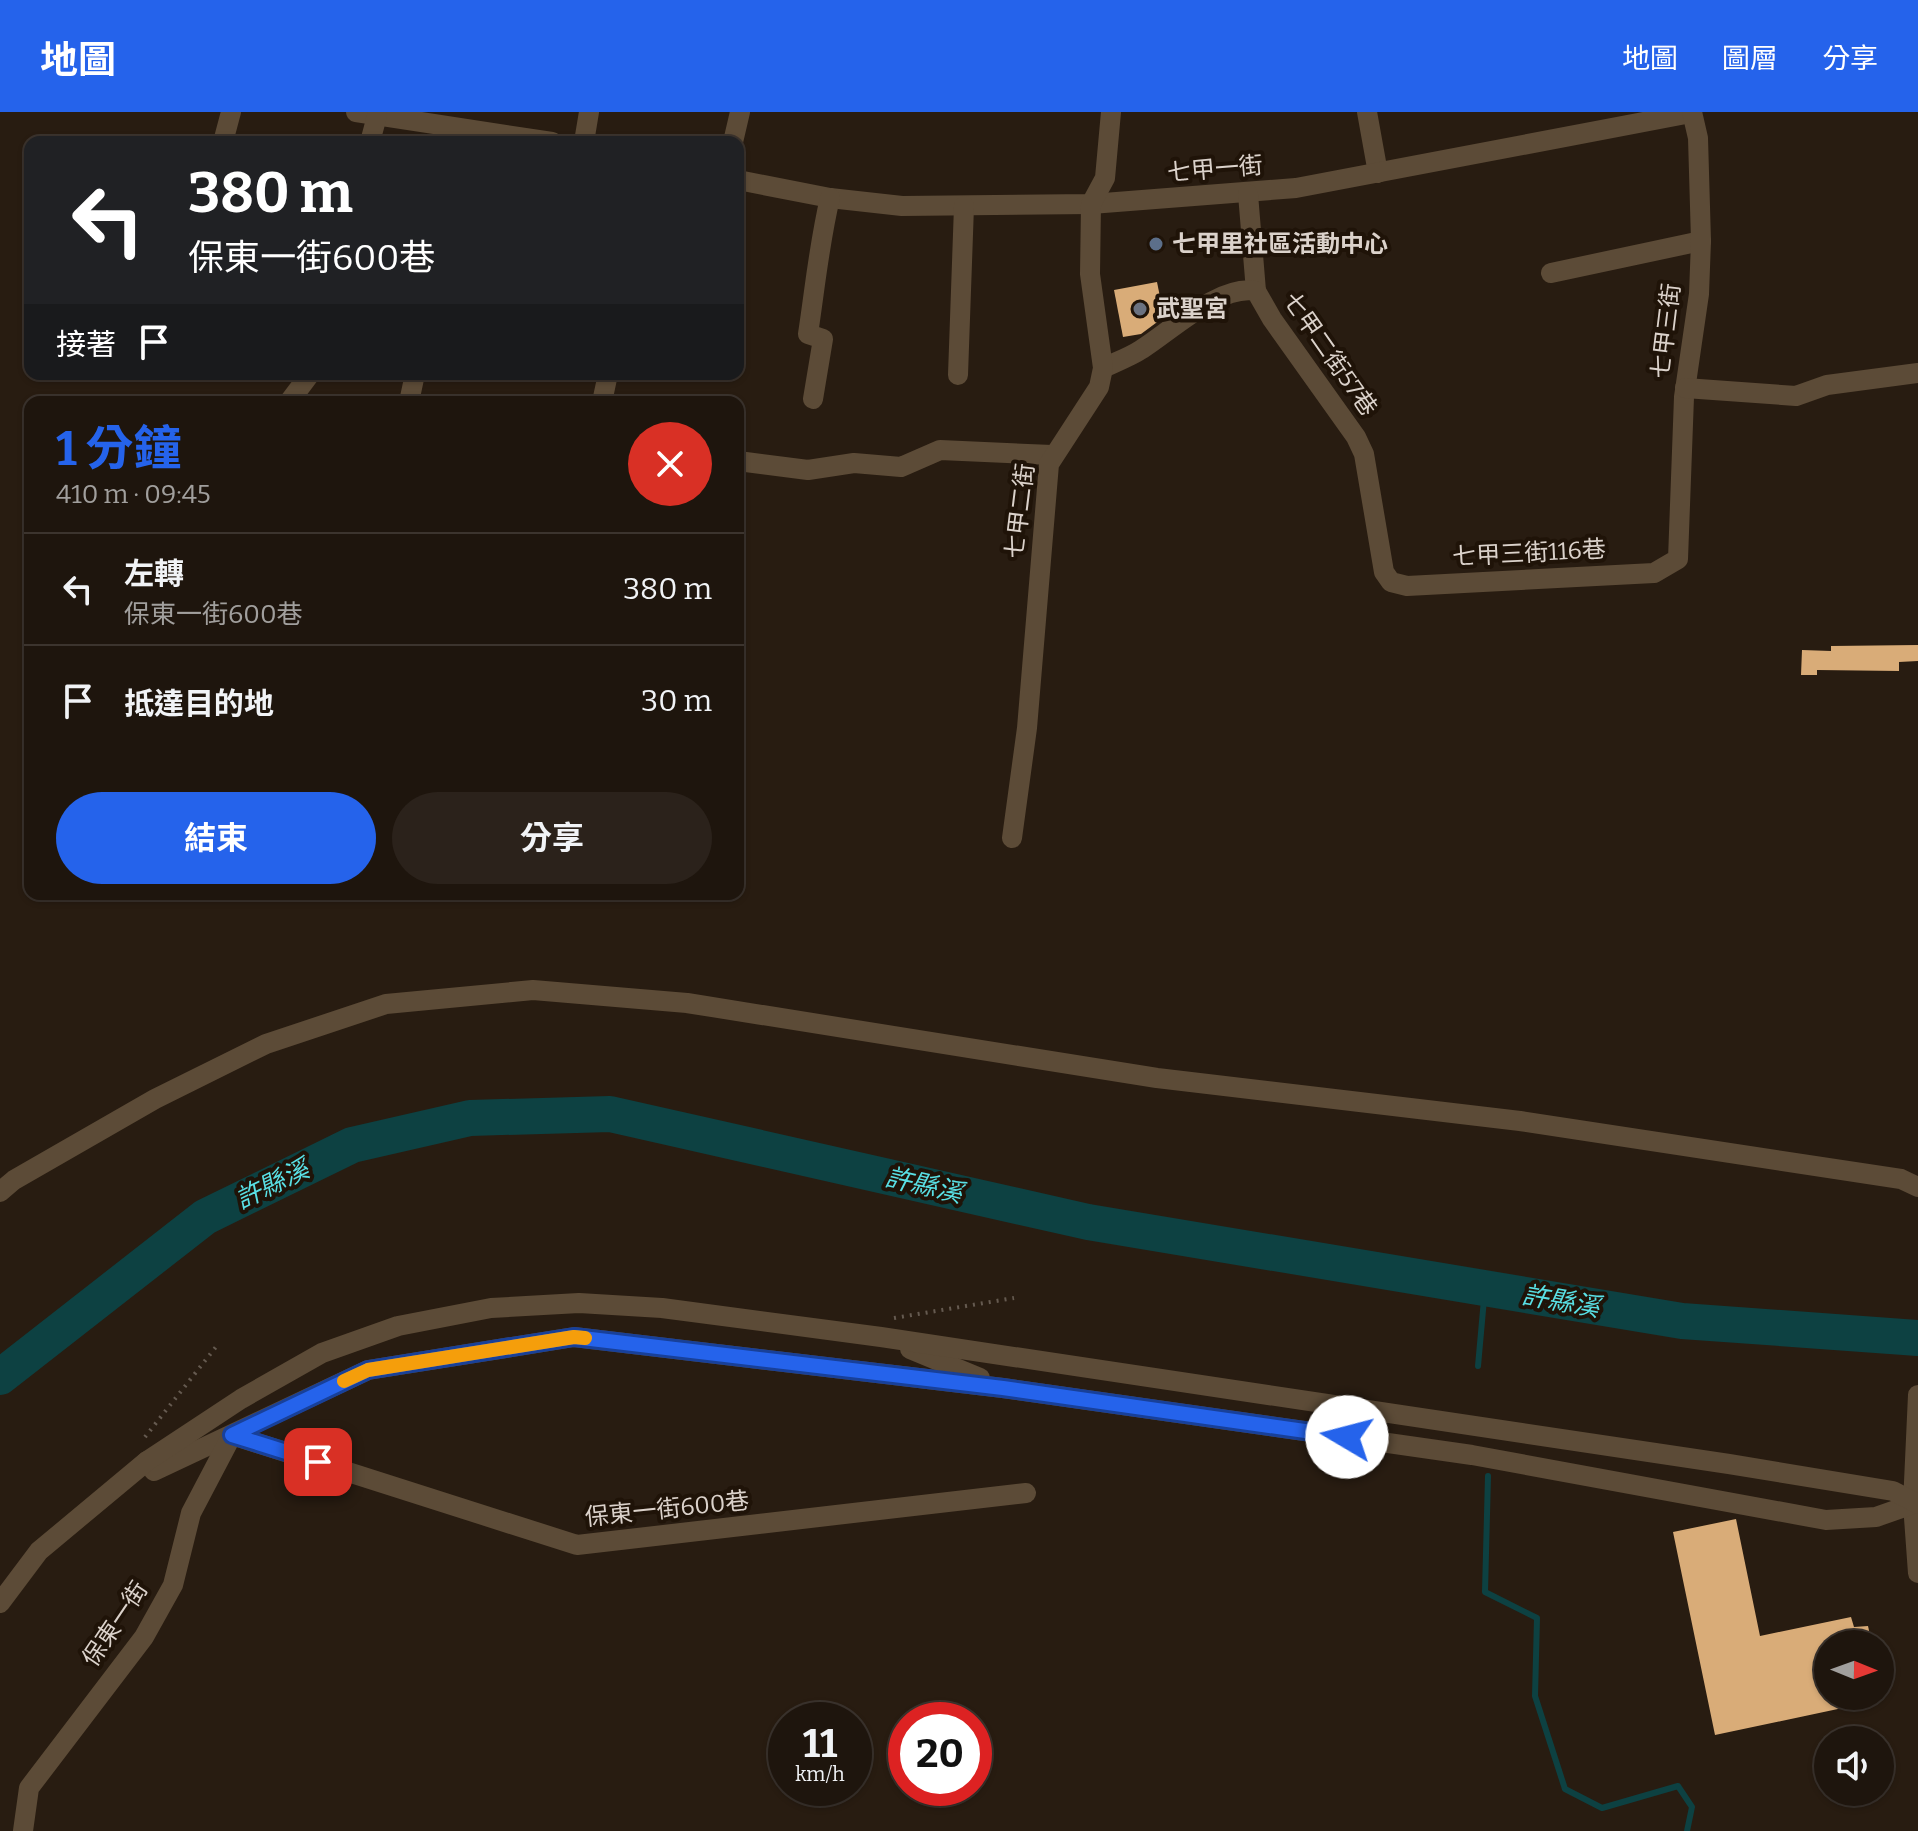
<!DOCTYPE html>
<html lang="zh-TW">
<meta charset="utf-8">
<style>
body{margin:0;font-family:Bitter,"Noto Sans TC",serif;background:#2b221b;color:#f1f3f6;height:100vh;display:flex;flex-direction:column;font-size:30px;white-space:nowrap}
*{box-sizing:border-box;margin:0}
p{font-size:26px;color:#a19f9d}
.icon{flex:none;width:44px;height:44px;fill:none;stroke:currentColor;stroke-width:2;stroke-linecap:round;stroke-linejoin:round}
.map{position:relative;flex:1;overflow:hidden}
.details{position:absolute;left:24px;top:284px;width:720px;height:504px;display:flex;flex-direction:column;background:#1e150d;border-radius:16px;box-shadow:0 2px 6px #0004,0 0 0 2px #3c342e}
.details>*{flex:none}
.guide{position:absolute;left:24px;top:24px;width:720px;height:244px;border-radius:16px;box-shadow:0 2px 6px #0004,0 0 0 2px #3c342e;background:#202124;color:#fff;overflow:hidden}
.needle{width:52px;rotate:91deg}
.controls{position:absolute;left:1814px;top:1518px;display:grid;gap:16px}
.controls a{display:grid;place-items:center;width:80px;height:80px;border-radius:50%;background:#1e150d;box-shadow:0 2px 6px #0004,0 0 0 2px #3c342e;font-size:40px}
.speed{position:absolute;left:768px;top:1590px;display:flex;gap:16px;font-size:40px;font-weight:700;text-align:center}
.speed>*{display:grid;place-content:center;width:104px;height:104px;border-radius:50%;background:#1e150d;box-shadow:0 2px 6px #0004,0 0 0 2px #3c342e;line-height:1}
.speed small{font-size:20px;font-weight:400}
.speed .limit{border:12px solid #d22;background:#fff;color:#111}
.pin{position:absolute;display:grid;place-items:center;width:68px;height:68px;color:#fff;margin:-34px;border-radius:16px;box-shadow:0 4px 12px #0006}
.me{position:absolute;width:88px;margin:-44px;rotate:278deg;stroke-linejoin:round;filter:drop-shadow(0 0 6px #0008)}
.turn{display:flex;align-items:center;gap:28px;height:168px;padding:0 32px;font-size:36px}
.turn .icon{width:104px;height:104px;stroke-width:2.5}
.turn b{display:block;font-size:56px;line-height:68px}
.then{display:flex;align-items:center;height:76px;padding:0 32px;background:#0003;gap:16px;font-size:30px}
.round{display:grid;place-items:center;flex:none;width:84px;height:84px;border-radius:42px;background:#2b221b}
.head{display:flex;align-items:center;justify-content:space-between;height:136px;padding:0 32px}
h1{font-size:48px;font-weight:700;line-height:60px;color:#2563eb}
.button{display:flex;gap:16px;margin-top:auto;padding:16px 32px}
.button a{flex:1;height:92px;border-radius:48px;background:#2563eb;color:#fff;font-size:32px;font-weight:700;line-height:92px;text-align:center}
.button a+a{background:#2b221b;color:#f1f3f6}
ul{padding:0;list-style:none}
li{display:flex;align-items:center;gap:24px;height:112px;padding:0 32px;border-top:2px solid #3c342e}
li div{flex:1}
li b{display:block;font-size:30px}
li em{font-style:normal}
header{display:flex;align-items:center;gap:48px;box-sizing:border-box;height:112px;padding:0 40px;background:#2563eb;color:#fff}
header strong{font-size:38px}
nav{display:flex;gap:44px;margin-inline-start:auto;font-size:28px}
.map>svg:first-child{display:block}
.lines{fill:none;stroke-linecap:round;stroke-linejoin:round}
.stream{stroke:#0d4142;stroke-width:6}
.river{stroke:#0d4142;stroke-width:36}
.building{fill:#d9ac78}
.path{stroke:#655a50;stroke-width:4;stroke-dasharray:2 6;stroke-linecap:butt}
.minor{stroke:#5c4b37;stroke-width:20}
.route-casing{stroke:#184099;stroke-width:20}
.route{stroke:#2563eb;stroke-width:14}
.slow{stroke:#f59e0b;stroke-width:14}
.service-dot{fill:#5c6f8a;stroke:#1f1308;stroke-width:3}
.worship-dot{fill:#6b7280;stroke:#1f1308;stroke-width:3}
.labels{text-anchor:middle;stroke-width:8;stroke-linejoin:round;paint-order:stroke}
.street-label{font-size:24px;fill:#dbd2cb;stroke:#1f1308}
.poi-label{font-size:24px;font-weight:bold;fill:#dbd2cb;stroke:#1f1308;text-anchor:start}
.water-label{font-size:26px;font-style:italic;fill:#59e0e5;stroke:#1f1308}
</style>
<header>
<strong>地圖</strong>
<nav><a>地圖</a><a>圖層</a><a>分享</a></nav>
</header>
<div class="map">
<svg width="1918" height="1719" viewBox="0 0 1918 1719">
<rect width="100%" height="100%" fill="#281c11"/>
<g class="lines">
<!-- stream -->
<g class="stream">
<path d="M1478 1254 1485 1176"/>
<path d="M1488 1364 1485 1480 1537 1506 1535 1584 1565 1677 1602 1696 1678 1674 1692 1695 1687 1719"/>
</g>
<!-- river -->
<path class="river" d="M0 1265 205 1105 352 1033 470 1006 610 1002 1088 1110 1682 1209 1918 1226"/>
</g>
<!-- building -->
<g class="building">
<path d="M1157 170 1164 205 1141 222 1123 225 1114 178Z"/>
<path d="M1918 533V549L1899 550V559L1817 558V563H1801L1802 538 1831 539V534Z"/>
<path d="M1736 1407 1760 1524 1851 1505 1854 1515 1868 1514 1872 1532H1828V1584H1865L1866 1591 1715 1623 1673 1420Z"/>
</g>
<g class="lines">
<!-- path -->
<g class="path">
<path d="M894 1206 1014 1186"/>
<path d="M145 1325 219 1231"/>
</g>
<!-- minor -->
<g class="minor">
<path d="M356 0 552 30"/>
<path d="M1367 0 1378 61"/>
<path d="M223 30 231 0"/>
<path d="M370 30 377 4"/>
<path d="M584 30 589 0"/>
<path d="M733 30 740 0"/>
<path d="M738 68 830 86 902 94 1091 92 1296 76 1691 1"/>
<path d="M1248 82 1256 179"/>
<path d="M1551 161 1701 129"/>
<path d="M1103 256C1116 250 1130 245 1142 237 1172 218 1220 172 1256 179L1272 207 1356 325 1364 342 1384 460 1391 470 1407 474 1654 461 1678 447 1684 285 1699 182 1701 129 1698 26 1692 0"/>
<path d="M958 263 964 94"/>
<path d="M1685 276 1796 284 1827 273 1918 261"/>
<path d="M813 287 823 227 808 222C815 176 819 132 830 86"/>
<path d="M289 290 310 262"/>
<path d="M409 290 415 262"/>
<path d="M602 290 608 262"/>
<path d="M738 349 808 358 854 351 901 355 940 338 1052 343"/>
<path d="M1012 726 1027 616 1049 352 1099 275 1103 256 1090 162 1091 92 1105 66 1111 0"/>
<path d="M0 1080 14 1068 155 987 266 932 386 892 533 878 687 891 1157 966 1520 1009 1901 1067 1918 1075"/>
<path d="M910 1237 980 1266"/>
<path d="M1918 1283 1913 1392 1918 1461"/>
<path d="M147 1349 154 1359 368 1258 574 1225 1003 1276 1472 1343 1826 1408 1876 1405 1913 1392"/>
<path d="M0 1491 39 1439 147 1349 241 1287 322 1241 398 1214 491 1196 579 1191 662 1196 881 1225 1729 1352 1893 1379 1918 1392"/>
<path d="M23 1719 29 1676 144 1525 173 1473 191 1401 232 1323 577 1433 1026 1381"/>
</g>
</g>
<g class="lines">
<!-- route casing -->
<g class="route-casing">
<path id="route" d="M318 1350 232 1323 368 1258 574 1225 1003 1276 1347 1325"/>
</g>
<!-- route -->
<use href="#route" class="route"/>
<!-- slow -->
<path class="slow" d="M344 1269 368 1258 574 1225 585 1226"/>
</g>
<!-- markers -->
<circle class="service-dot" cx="1156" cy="132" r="8"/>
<circle class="worship-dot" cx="1140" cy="197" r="8"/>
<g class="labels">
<!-- street labels -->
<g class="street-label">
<text transform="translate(1215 57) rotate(-5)" y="8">七甲一街</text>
<text transform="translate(1666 219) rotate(-83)" y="8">七甲三街</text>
<text transform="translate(1330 242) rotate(55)" y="8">七甲二街57巷</text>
<text transform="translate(1020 399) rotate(-83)" y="8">七甲二街</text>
<text transform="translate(1529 441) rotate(-3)" y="8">七甲三街116巷</text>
<text transform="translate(667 1397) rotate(-6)" y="8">保東一街600巷</text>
<text transform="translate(115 1512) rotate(-56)" y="8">保東一街</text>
</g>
<!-- poi labels -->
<g class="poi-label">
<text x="1172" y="140">七甲里社區活動中心</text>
<text x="1156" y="205">武聖宮</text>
</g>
<!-- water labels -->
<g class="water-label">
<text transform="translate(272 1072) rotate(-26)" y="9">許縣溪</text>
<text transform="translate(924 1073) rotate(13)" y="9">許縣溪</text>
<text transform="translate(1561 1189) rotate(10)" y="9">許縣溪</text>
</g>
</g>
</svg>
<div class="controls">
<a><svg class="needle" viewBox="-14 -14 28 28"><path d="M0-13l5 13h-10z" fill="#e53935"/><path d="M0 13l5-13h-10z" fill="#a19f9d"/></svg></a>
<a><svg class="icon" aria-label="sound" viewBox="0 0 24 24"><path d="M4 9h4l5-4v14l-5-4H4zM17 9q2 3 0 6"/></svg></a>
</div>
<div class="speed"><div>11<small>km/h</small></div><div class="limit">20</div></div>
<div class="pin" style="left:318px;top:1350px;background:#d93025"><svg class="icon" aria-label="arrive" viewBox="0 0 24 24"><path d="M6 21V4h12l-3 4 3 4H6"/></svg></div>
<svg class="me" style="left:1347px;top:1325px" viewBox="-20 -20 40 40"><circle r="19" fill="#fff"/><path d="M0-13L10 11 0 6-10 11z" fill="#2563eb"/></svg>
<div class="guide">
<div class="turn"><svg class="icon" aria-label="left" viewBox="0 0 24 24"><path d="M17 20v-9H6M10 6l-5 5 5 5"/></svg><div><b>380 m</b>保東一街600巷</div></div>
<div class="then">接著<svg class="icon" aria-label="arrive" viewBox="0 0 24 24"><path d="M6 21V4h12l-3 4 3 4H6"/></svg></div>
</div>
<section class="details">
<div class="head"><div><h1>1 分鐘</h1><p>410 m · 09:45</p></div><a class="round" style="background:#d93025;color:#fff"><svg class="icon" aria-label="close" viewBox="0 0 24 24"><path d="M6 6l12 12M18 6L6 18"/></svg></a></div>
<ul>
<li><svg class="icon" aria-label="left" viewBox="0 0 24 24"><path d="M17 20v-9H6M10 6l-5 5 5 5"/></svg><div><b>左轉</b><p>保東一街600巷</p></div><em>380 m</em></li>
<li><svg class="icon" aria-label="arrive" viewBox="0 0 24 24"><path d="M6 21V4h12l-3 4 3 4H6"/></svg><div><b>抵達目的地</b></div><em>30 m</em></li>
</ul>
<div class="button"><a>結束</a><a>分享</a></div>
</section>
</div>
